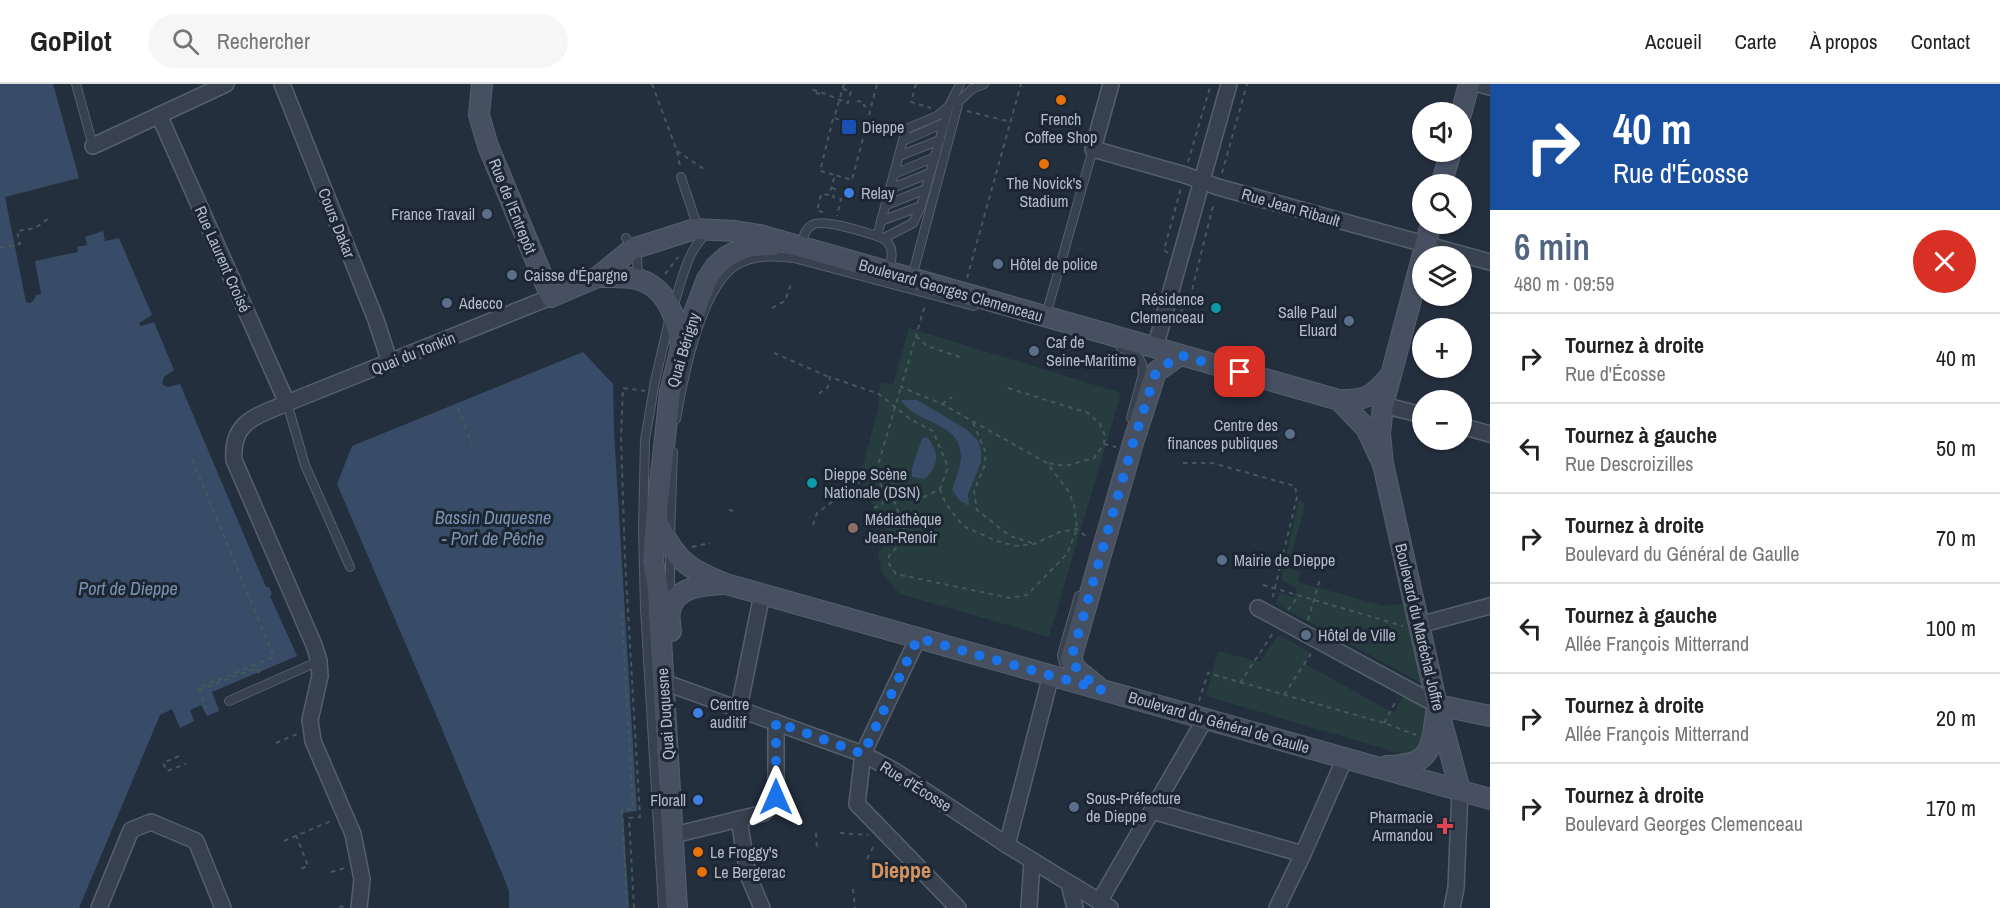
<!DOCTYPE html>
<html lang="fr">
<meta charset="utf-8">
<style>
body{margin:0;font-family:"Archivo Narrow",sans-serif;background:#f6f6f6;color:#222;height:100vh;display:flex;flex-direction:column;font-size:22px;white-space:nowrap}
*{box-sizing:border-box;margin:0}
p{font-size:20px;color:#767676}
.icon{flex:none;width:33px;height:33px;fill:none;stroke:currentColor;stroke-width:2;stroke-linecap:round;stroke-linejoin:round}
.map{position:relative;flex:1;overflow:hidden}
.panel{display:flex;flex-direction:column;background:#fff;width:510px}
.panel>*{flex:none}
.top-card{background:#1a4fa0;color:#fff;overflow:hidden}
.fabs{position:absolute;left:1412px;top:18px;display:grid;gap:12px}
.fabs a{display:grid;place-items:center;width:60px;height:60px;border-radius:50%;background:#fff;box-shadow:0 2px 4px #0004;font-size:30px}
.pin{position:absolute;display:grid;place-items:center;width:51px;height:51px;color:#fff;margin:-26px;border-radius:12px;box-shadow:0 3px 9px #0006}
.me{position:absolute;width:66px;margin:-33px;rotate:0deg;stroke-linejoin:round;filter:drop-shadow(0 0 4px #0008)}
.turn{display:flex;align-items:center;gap:21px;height:126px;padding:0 24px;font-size:27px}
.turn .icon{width:78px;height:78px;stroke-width:2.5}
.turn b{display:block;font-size:42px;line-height:51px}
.round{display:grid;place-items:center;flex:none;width:63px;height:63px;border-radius:32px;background:#f6f6f6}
.summary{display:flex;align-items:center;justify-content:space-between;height:102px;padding:0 24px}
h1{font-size:36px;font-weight:600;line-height:45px;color:#516482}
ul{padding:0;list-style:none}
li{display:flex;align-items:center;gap:18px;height:90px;padding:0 24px;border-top:2px solid #e0e0e0}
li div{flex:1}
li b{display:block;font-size:22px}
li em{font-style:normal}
header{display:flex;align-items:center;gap:36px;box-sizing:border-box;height:84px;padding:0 30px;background:#fff;border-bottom:2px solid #e0e0e0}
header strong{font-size:28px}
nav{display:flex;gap:33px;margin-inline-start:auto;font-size:21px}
.search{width:420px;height:54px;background:#f6f6f6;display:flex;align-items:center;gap:15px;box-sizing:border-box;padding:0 21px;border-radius:33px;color:#767676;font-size:22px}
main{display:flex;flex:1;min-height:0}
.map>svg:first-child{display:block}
.green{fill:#263c3f}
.water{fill:#394c67}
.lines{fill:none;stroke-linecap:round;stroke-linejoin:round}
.lane-casing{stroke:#565f6c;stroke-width:10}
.street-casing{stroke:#565f6c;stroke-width:18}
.secondary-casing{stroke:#565f6c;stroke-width:22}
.path{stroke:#44595c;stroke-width:2;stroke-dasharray:4.5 4.5;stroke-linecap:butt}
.lane{stroke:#38414e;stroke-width:8}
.street{stroke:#38414e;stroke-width:15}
.secondary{stroke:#465061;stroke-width:20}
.route{stroke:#1a73e8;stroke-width:10;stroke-dasharray:0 18}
.food-dot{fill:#e8710a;stroke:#1d2633;stroke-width:2}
.transit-dot{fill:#1a4fb4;stroke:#1d2633;stroke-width:2}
.shop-dot{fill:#3f7fe0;stroke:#1d2633;stroke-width:2}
.service-dot{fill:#5c6f8a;stroke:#1d2633;stroke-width:2}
.culture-dot{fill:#0f9aa8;stroke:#1d2633;stroke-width:2}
.education-dot{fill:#8d6e63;stroke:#1d2633;stroke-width:2}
.health-dot{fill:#e0444e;stroke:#1d2633;stroke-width:2}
.labels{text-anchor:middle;stroke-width:6;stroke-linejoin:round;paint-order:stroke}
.poi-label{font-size:16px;fill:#b4bcc9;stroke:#1d2633;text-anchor:start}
.street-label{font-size:16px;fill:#b4bcc9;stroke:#1d2633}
.water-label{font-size:18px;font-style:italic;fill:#7c92b1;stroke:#1d2633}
.district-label{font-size:22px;font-weight:bold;fill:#d59563;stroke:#1d2633}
</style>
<header>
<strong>GoPilot</strong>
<div class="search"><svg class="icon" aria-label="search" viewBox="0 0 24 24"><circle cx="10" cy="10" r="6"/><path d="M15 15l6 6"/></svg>Rechercher</div>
<nav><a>Accueil</a><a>Carte</a><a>À propos</a><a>Contact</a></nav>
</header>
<main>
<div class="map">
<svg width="1490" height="824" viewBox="0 0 1490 824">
<rect width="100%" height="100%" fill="#242f3e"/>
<!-- green -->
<g class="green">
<path d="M909 244 1121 309 1049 553 900 510 882 489 878 468 890 452 866 409 860 391 878 326 880 299 893 300Z"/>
<path d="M1299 415 1305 421 1288 484 1300 488 1298 498 1384 522 1410 519 1425 601 1276 520 1279 509 1294 513 1297 505 1281 495Z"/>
<path d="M1278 551 1310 568 1305 580 1394 629 1403 612 1428 625 1430 657 1409 672 1206 612 1218 567 1260 578Z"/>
</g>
<!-- water -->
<g class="water">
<path d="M0 0H53L79 94 5 113 26 218 30 219 34 216 36 211 41 210 35 177 78 168 77 163 87 161 85 153 103 147 105 157 119 154 152 231 139 239 141 242 154 238 174 286 164 293 162 300 167 303 180 300 266 503H269L272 510 270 512 297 572 212 608 219 627 207 632 201 621 190 626 194 637 180 644 172 625 160 631 79 824H0Z"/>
<path d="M583 268 613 300 614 348 637 727 623 729 629 824H509V807L506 799 437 633 337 400 352 362Z"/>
<path d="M901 316H917L966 345 978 357 981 367V378L968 410 969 422 959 416 952 406C955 396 960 385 961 374 962 337 916 341 901 316Z"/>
<path d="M927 353C940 370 939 380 925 395L912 393V384L922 355Z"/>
</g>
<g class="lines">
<!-- lane casing -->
<g class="lane-casing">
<g id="lane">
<path d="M76 0 93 62"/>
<path d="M903 57 944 39"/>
<path d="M899 72 940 56"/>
<path d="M894 90 935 73"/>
<path d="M681 93 696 138V143"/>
<path d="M890 105 930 89"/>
<path d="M886 121 926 105"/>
<path d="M881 137 921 122"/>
<path d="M877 152 906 45 937 32 948 23"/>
<path d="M626 154 637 175 638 194"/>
<path d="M884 154 913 139 921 122 949 22 960 0"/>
<path d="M801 162C803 154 805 145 812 141 823 134 864 148 877 152 895 158 893 171 889 187"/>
<path d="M912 193 959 17 972 5 984 0"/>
<path d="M673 223C682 198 686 168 706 150"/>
<path d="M1046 231 1093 65"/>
<path d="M1121 264 1136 269 1142 280 1143 290 1131 334"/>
<path d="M287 319 305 381 350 483"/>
<path d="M676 335C683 295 700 206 735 182 753 170 774 172 794 174L974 222"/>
<path d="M670 452 673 368"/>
<path d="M670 515V467"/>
<path d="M1064 579 1062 571 1079 512"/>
<path d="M229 617 319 577"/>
<path d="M663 824 645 524 643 444 645 356 655 297 669 237"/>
</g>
</g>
<!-- street casing -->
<g class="street-casing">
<g id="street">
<path d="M282 0 376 236 390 279"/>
<path d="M1111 0 1093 65 1185 91 1218 103 1490 178"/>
<path d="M1479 0 1490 3"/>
<path d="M159 31 287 319"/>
<path d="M93 62 226 0"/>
<path d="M1155 264 1229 0"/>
<path d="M1383 321 1422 331"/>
<path d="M1461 342 1490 350"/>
<path d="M1258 524 1437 621"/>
<path d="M1419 541 1490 522"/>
<path d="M918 554 863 670 857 720 958 824"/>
<path d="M672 601 863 670 895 687 1007 761 1110 824"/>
<path d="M739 624 762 510"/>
<path d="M1152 727 1303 770"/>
<path d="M739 735 748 791 762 824"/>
<path d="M682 749 764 729 776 713V638"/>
<path d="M1007 761 1051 591"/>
<path d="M1069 800 1075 824"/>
<path d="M1099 818 1205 635"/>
<path d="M99 824 131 746 151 738 196 757 223 824"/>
<path d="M359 824 362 795 353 750 313 657 310 636 320 592 319 577 314 561 234 376C231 337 257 332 287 319L551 213"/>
<path d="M1029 824 1032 777"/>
<path d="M1277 824 1303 770 1345 674"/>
<path d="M1452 824 1456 804 1460 706"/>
</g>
</g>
<!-- secondary casing -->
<g class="secondary-casing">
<g id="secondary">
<path d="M482 0 479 31 488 62 551 213 598 193 632 165 695 145 735 147 760 151 1339 316 1366 344 1383 380"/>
<path d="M1461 30 1469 0"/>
<path d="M1441 100 1451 68"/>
<path d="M1431 140 1383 321 1380 350 1383 380 1437 621 1460 706"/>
<path d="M598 193C611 193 624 192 637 195 668 203 677 236 681 263"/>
<path d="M1339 316C1365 316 1371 314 1388 294"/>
<path d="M656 436C676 475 684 484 726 500L1490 715"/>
<path d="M671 547C670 541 669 533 670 527 674 503 703 501 723 500"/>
<path d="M1096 601 1076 585 1071 575 1133 359 1156 288 1180 271"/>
<path d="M1437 621 1490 632"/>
<path d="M1387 682C1430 681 1431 668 1436 629"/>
<path d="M677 824 658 505 653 477 656 436 670 308 681 263 707 195 715 183 726 173 739 166 752 162 774 161"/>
</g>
</g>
<!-- path -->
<g class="path">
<path d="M652 0 677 67 680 82"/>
<path d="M844 0 834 34 866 43 877 0"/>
<path d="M916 0 911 18 931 24"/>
<path d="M820 10 813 8V6C826 9 836 15 848 19L851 7 843 5"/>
<path d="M857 17 864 18V22L871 24"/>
<path d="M967 27 1011 38"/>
<path d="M833 35 820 87 835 91"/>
<path d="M677 67 704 85"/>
<path d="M1188 78 1211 0"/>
<path d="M1222 89 1247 0"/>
<path d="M832 104 835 105 833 113 841 115 837 132"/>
<path d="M823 128 817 127 821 110 829 111 835 91 852 96 866 43"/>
<path d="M0 164 20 160 17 147 35 144 49 134"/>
<path d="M1168 169 1164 166 1181 104"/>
<path d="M665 190 678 173"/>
<path d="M967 194 1021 0"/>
<path d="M772 224 785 217 791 200 794 199"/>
<path d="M1180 229 1190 214 1214 118"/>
<path d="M916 252 927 262 960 273"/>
<path d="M774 269 829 293"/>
<path d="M1008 304 1088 329 1100 340 1105 352 1104 360 1094 374 1065 382 1047 379"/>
<path d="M942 320 952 313"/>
<path d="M458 324 472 360"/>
<path d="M973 339 986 369 984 383 974 407 977 426 1010 452 1032 459"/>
<path d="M1104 360 1116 363"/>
<path d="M192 375 274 573 198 604 206 624"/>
<path d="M1183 379H1212L1295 402 1297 413 1272 516"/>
<path d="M940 405 946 420 963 442 997 457 1016 462 1034 460 1060 448 1077 445 1088 454"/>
<path d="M894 416 906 451 903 460 897 463 889 472V480L896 490 1010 514 1027 511 1067 470 1077 445 1074 420 1067 405 1047 379 942 320 901 303 925 221"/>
<path d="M874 424 882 421C888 409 881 401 875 391L901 303"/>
<path d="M729 426 735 427"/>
<path d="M813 441 817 429 862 396 875 391 924 413 940 405 948 383 933 347 910 335 879 310 830 293 828 303 816 312"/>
<path d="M692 463 710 459"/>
<path d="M1263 501 1403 542"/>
<path d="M1288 526 1299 511"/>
<path d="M622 529 633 725 622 726 627 824"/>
<path d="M1308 536 1320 495"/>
<path d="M1240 599 1273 549"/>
<path d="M199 606 257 584 261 593"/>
<path d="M1284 611 1312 568"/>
<path d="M1199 617 1208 589 1384 639 1416 651"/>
<path d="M1384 639 1397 615"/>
<path d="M276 659 297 650"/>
<path d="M179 672 163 679 167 687 186 680"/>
<path d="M816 749 817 766"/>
<path d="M840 749 868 751"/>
<path d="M296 751 308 782 300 785"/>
<path d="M284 757 331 737"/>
<path d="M867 775 875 759"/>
<path d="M331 788 345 784"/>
<path d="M853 805 855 824"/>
<path d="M339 823 346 822"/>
<path d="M634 824 629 734 640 733 625 476 621 354 623 304 645 307"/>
</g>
<!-- lane -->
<use href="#lane" class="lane"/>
<!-- street -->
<use href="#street" class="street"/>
<!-- secondary -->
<use href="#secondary" class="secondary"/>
</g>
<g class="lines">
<!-- route -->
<path class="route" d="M776 713V638L863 670 918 554 1102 606C1089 596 1078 589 1071 575L1133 359 1156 288 1180 271 1240 288"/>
</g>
<!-- markers -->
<g class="food-dot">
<circle cx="1061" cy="16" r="6"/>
<circle cx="1044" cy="80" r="6"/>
<circle cx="698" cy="768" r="6"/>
<circle cx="702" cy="788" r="6"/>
</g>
<rect class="transit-dot" x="841" y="35" width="16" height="16" rx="3"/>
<g class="shop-dot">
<circle cx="849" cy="109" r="6"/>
<circle cx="698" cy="629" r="6"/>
<circle cx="698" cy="716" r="6"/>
</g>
<g class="service-dot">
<circle cx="487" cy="130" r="6"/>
<circle cx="998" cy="180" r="6"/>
<circle cx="512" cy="191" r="6"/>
<circle cx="447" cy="219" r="6"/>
<circle cx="1349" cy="237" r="6"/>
<circle cx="1034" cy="267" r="6"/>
<circle cx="1290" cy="350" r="6"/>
<circle cx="1222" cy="476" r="6"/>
<circle cx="1306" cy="551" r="6"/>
<circle cx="1074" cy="723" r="6"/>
</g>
<g class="culture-dot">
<circle cx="1216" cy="224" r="6"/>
<circle cx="812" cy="399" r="6"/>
</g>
<circle class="education-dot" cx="853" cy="444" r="6"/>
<path class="health-dot" d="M1442 733h6v6h6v6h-6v6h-6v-6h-6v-6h6z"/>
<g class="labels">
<!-- poi labels -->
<g class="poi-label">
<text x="1061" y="41" text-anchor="middle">French<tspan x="1061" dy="18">Coffee Shop</tspan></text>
<text x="862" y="49">Dieppe</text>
<text x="1044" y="105" text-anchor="middle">The Novick's<tspan x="1044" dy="18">Stadium</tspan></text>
<text x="861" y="115">Relay</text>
<text x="475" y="136" text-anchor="end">France Travail</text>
<text x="1010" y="186">Hôtel de police</text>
<text x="524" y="197">Caisse d'Épargne</text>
<text x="1204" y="221" text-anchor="end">Résidence<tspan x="1204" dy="18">Clemenceau</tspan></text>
<text x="459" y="225">Adecco</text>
<text x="1337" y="234" text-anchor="end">Salle Paul<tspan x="1337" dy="18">Eluard</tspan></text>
<text x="1046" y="264">Caf de<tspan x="1046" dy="18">Seine-Maritime</tspan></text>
<text x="1278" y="347" text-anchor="end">Centre des<tspan x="1278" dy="18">finances publiques</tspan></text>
<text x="824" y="396">Dieppe Scène<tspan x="824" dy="18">Nationale (DSN)</tspan></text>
<text x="865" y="441">Médiathèque<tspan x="865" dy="18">Jean-Renoir</tspan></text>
<text x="1234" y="482">Mairie de Dieppe</text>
<text x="1318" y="557">Hôtel de Ville</text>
<text x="710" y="626">Centre<tspan x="710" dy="18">auditif</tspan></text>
<text x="1086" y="720">Sous-Préfecture<tspan x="1086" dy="18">de Dieppe</tspan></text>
<text x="686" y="722" text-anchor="end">Florall</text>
<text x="1433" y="739" text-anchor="end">Pharmacie<tspan x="1433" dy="18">Armandou</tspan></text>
<text x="710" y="774">Le Froggy's</text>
<text x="714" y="794">Le Bergerac</text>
</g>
<!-- street labels -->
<g class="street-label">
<text transform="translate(513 122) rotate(68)" y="6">Rue de l'Entrepôt</text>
<text transform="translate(1291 123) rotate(16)" y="6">Rue Jean Ribault</text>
<text transform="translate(337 139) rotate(68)" y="6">Cours Dakar</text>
<text transform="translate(223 175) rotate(66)" y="6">Rue Laurent Croisé</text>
<text transform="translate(951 206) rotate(16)" y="6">Boulevard Georges Clemenceau</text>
<text transform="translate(683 266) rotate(-73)" y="6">Quai Bérigny</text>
<text transform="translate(413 269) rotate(-22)" y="6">Quai du Tonkin</text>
<text transform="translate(1420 543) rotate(77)" y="6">Boulevard du Maréchal Joffre</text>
<text transform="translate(665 630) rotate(-94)" y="6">Quai Duquesne</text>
<text transform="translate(1219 638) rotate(16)" y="6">Boulevard du Général de Gaulle</text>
<text transform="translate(916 702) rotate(32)" y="6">Rue d'Écosse</text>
</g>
<!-- water labels -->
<g class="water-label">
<text x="493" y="440">Bassin Duquesne<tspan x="493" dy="21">- Port de Pêche</tspan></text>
<text x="128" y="511">Port de Dieppe</text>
</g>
<!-- district labels -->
<g class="district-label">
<text x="901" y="794">Dieppe</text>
</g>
</g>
</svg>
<div class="fabs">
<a><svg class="icon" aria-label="sound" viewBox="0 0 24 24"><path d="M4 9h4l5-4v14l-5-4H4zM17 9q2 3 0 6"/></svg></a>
<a><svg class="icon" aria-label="search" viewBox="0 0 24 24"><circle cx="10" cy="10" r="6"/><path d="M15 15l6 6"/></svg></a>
<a><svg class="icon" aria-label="layers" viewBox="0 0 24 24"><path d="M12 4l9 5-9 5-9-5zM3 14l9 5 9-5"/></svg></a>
<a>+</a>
<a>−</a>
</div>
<div class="pin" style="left:1240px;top:288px;background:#d93025"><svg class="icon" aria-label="arrive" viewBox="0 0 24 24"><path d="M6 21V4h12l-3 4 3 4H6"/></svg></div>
<svg class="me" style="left:776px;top:713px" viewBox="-20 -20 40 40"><path d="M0-17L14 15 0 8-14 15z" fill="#1a73e8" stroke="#fff" stroke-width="4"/></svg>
</div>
<section class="panel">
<div class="top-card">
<div class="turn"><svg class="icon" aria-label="right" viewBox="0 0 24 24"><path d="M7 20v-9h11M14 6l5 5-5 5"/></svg><div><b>40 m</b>Rue d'Écosse</div></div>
</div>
<div class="summary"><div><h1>6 min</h1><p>480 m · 09:59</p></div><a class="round" style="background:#d93025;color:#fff"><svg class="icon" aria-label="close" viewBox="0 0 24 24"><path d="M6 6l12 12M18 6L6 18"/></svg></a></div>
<ul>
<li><svg class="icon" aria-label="right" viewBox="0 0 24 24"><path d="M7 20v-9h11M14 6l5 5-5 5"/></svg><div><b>Tournez à droite</b><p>Rue d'Écosse</p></div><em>40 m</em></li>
<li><svg class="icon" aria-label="left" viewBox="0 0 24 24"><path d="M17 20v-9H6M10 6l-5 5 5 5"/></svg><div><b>Tournez à gauche</b><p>Rue Descroizilles</p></div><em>50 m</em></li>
<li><svg class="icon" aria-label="right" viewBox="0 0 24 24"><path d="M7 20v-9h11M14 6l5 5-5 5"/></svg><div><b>Tournez à droite</b><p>Boulevard du Général de Gaulle</p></div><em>70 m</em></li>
<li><svg class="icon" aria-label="left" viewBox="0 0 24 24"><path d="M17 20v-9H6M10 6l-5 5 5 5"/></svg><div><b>Tournez à gauche</b><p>Allée François Mitterrand</p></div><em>100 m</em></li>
<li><svg class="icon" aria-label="right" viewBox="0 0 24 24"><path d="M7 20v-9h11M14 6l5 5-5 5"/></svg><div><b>Tournez à droite</b><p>Allée François Mitterrand</p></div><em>20 m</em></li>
<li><svg class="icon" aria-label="right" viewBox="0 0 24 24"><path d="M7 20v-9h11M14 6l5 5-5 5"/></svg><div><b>Tournez à droite</b><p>Boulevard Georges Clemenceau</p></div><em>170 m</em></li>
</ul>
</section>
</main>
